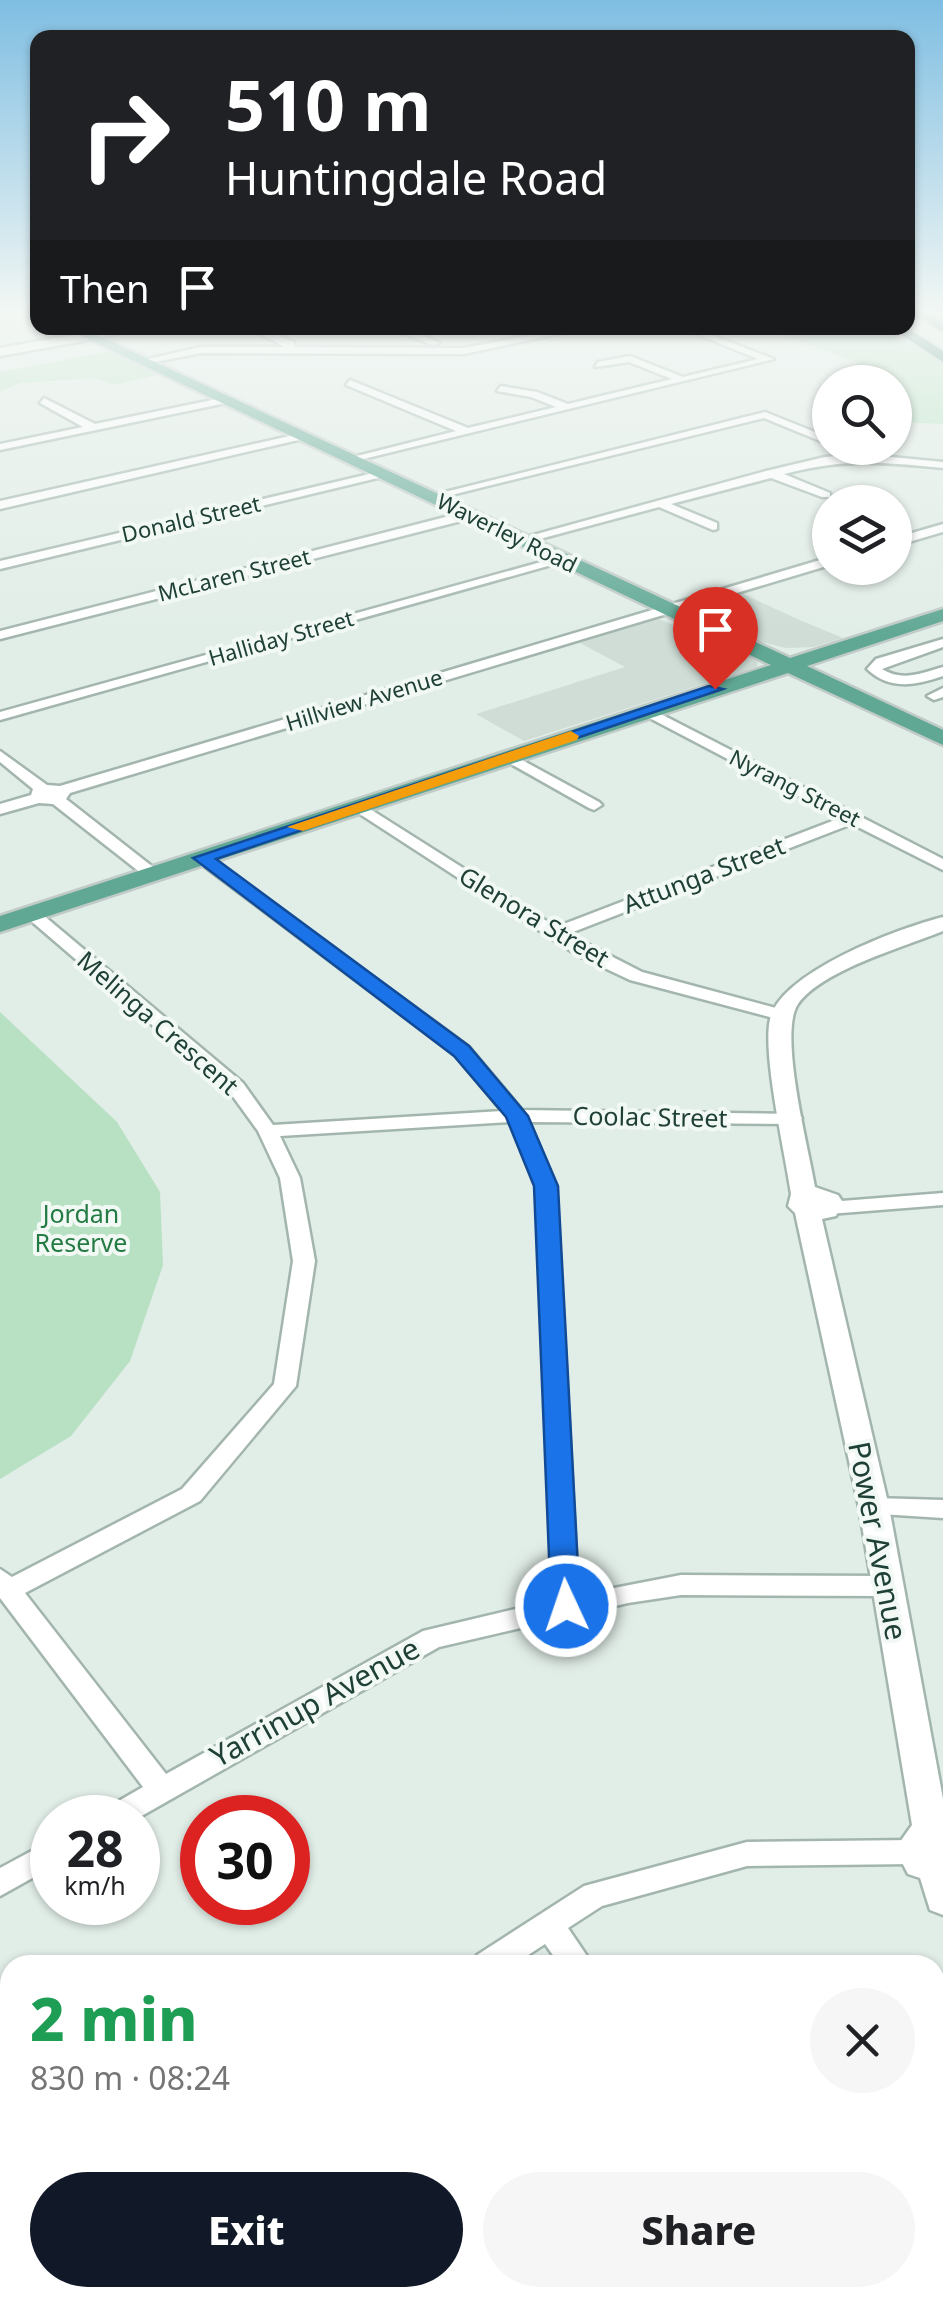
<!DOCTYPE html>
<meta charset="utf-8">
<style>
body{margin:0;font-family:"Noto Sans",sans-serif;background:#f6f6f6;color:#202124;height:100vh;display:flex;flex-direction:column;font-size:38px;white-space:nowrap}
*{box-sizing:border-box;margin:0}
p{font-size:32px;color:#757577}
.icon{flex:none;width:55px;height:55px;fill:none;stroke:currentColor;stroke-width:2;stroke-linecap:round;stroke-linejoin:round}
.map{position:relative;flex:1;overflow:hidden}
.panel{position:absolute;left:0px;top:1955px;width:945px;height:352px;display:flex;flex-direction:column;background:#fff;border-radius:30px 30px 0 0;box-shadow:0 2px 8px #0004}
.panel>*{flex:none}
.guide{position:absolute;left:30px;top:30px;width:885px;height:305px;border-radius:20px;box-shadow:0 2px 8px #0004;background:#202124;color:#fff;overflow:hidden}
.tools{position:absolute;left:812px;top:365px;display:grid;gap:20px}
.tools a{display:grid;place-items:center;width:100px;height:100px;border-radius:50%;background:#fff;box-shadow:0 2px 8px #0004;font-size:50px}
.speed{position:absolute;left:30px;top:1795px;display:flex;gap:20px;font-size:50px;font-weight:700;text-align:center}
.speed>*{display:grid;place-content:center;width:130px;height:130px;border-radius:50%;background:#fff;box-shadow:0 2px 8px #0004;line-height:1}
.speed small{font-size:25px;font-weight:400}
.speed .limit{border:15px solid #d22;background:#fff;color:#111}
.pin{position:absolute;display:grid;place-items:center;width:85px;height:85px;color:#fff;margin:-102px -42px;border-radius:50% 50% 50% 0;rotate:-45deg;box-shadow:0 0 10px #0007}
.pin .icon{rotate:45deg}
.me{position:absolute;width:110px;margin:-55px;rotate:357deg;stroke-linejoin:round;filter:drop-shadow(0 0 8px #0008)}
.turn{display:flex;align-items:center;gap:35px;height:210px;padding:0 30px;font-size:45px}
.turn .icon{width:130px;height:130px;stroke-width:2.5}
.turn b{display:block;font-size:70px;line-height:85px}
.then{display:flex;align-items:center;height:95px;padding:0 30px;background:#0003;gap:20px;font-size:38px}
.round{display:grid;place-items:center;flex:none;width:105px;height:105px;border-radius:52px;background:#f6f6f6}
.overview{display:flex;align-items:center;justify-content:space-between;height:170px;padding:0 30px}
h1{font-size:60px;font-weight:800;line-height:75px;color:#1e9e55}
.action{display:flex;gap:20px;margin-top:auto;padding:20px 30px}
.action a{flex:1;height:115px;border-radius:60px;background:#111827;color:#fff;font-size:40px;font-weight:800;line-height:115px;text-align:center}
.action a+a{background:#f6f6f6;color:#202124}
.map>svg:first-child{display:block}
.built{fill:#cfddd6}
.green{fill:#b7e1c2}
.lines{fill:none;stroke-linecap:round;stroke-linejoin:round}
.minor-casing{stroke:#a3b6ae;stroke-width:5}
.tertiary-casing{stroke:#a3b6ae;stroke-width:5}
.primary-casing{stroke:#c0cac7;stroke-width:5}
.motorway-casing{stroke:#c0cac7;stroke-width:5}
.minor{fill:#fff;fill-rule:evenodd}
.tertiary{fill:#fff;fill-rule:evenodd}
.primary{fill:#60a894;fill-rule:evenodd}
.motorway{fill:#28705f;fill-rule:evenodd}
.route{fill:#1a73e8;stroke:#114b97;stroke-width:2.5}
.slow{fill:#f59e0b}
.labels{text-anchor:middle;stroke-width:8;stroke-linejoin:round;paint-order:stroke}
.far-street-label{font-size:22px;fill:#1f4036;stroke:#f2f9f5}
.street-label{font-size:25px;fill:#1f4036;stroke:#f2f9f5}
.park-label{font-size:25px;fill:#257b44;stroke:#f2f9f5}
.near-street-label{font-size:30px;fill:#1f4036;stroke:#f2f9f5}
</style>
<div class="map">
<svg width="943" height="2306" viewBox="0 0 943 2306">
<rect width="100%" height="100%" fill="#e1ede7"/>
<!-- built -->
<g class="built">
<path d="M743 594 802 621 843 638 813 647 786 648 745 638 693 611Z"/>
<path d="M659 619 758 661 757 667 524 741 476 714 625 667 580 643Z"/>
</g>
<!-- green -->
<g class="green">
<path d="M762 328H884L943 364V424L895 422V400L905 397 895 393V382H869L835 370 856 367V362Z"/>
<path d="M112 351 161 374 114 385 96 378 20 383 0 392V372Z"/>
<path d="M0 1012 117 1122 160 1192 163 1265 130 1361 71 1436 0 1479Z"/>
</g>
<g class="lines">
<!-- minor casing -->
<g class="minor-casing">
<g id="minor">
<path d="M124 328H142L91 339 86 336Z"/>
<path d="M259 328 294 342 295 347 464 348 569 328H586L464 354 201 353 144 364 139 361 201 347H285L257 332Z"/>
<path d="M391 328H403L440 343 432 345Z"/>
<path d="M682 328H693L774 359 351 462 345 459 456 431 346 385 350 380 468 428 556 407 531 397 497 391 501 386 537 392 568 404 672 379 629 362 595 367 598 362 630 356 683 377 758 359Z"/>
<path d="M227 397 231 402 0 450V444L83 427 40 403 44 398 95 424Z"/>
<path d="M765 412 830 438V445L764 418 431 500 425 497Z"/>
<path d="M303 433 307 434V438L0 509V501Z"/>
<path d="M860 454 943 462V468C881 462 845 458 784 474L830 493V497H822L771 478 671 504 717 523V529L713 530 659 507 521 544 515 540 766 471 825 457Z"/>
<path d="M382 471 386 472V476L0 569V561Z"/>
<path d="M469 511 473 512V518L0 639V631Z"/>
<path d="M943 524V532L895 546V538Z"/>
<path d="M559 557 569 560 0 720V712Z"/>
<path d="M830 557V565L70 793 66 799 158 871V877H146L53 804 39 803 0 814V804L31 795 33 789 0 762V751L47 785 60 786Z"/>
<path d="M943 639V647L882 669C903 682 921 673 943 667V676C916 685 890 691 867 669L876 659Z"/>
<path d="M943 688V697L934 700 927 696Z"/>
<path d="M647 707 943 859V870L852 824 568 934 642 972 787 1011 790 1015 787 1019 781 1020 630 980 577 955 349 807 352 804H362L556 927 840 818 642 714 640 711Z"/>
<path d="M509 753 599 802 602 805 594 810 589 808 504 760V754Z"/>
<path d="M202 852 469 1047 522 1110 799 1114 802 1118 799 1122 792 1124 529 1122 556 1186 578 1595 681 1575 886 1576 895 1579 899 1586 895 1593 886 1596 681 1595 628 1603 439 1647 138 1818H99L103 1810 143 1787 0 1598V1569L12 1577 182 1489 274 1384 293 1261 280 1178 258 1131 229 1091 23 914 31 909 37 910 243 1083 273 1125 502 1111 455 1055 196 860 194 857ZM510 1122 536 1186 553 1600 423 1631 166 1774 25 1593 200 1501 296 1386 315 1261 300 1178 280 1136Z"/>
<path d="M943 1193V1205L829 1214 819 1208 829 1202Z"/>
<path d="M874 1498 943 1500V1518L865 1513 862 1507 865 1501Z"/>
<path d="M52 1840V1867L0 1896V1868Z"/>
<path d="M914 1840 924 1843 928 1852 924 1861 914 1864 747 1866 602 1906 568 1928 593 1965H560L545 1944 513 1965H473L477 1955 584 1886 747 1842Z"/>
<path d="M0 2137 10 2141V2178L0 2174Z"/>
<path d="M91 2298H125L128 2306H94Z"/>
<rect x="574" y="2298" width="34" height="8"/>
</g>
</g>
<!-- tertiary casing -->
<g class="tertiary-casing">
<g id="tertiary">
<path d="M91 332 95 339 0 356V348Z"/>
<path d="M943 917V931C904 947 822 970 798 1004 778 1033 809 1150 815 1187L838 1195 842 1201 836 1216 822 1219 889 1507 943 1799V1915L930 1910 920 1878 908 1874 895 1849 912 1825 859 1507 795 1213 788 1206 791 1194C785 1153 762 1054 770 1019 781 972 899 928 943 917Z"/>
</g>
</g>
<!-- primary casing -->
<g class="primary-casing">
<path id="primary" d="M65 328H82L790 658 943 609V621L807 666 943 730V745L788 673 0 932V916L771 665Z"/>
</g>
<!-- motorway casing -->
<g class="motorway-casing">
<g id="motorway">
<path d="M914 314H930L943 322V332Z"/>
<path d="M891 328H907L943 351V362Z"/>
</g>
</g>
<!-- minor -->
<use href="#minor" class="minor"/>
<!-- tertiary -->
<use href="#tertiary" class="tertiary"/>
<!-- primary -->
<use href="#primary" class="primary"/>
<!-- motorway -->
<use href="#motorway" class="motorway"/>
</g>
<!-- sky -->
<linearGradient id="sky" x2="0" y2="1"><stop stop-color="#7fbee2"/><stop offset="0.49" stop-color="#f2f7f4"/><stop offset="1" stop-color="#f2f7f4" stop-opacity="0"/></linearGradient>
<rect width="943" height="636" fill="url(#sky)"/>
<!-- route -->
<path class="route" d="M709 686 723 689 216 859 469 1046 528 1116 558 1186 580 1606 576 1614H555L551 1606 534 1186 506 1117 454 1056 193 858Z"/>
<!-- slow -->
<path class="slow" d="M571 731 579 736 577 740 303 831 287 827Z"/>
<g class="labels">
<!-- far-street labels -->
<g class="far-street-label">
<text transform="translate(191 519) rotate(-13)" y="8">Donald Street</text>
<text transform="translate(507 533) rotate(26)" y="8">Waverley Road</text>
<text transform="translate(234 575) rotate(-14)" y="8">McLaren Street</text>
<text transform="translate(281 638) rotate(-16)" y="8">Halliday Street</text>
<text transform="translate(364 700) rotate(-17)" y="8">Hillview Avenue</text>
<text transform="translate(795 788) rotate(27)" y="8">Nyrang Street</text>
</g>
<!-- street labels -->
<g class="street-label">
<text transform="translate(704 875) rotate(-21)" y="9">Attunga Street</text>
<text transform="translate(534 917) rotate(31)" y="9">Glenora Street</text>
<text transform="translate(158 1023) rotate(41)" y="9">Melinga Crescent</text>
<text transform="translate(650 1117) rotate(1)" y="9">Coolac Street</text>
</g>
<!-- park labels -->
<g class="park-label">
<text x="81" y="1223">Jordan<tspan x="81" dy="29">Reserve</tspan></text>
</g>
<!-- near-street labels -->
<g class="near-street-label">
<text transform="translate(877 1541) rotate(79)" y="10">Power Avenue</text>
<text transform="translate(315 1703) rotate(-29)" y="10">Yarrinup Avenue</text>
</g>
</g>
</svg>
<div class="tools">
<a><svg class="icon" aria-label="search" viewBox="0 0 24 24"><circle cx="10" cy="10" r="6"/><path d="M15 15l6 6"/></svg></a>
<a><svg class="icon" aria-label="layers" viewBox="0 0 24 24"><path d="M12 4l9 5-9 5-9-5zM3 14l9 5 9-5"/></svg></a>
</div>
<div class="speed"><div>28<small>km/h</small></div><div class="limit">30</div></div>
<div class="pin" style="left:715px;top:689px;background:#d93025"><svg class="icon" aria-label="arrive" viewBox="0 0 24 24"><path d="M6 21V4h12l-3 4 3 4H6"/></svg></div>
<svg class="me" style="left:566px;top:1606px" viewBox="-20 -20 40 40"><circle r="17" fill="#1a73e8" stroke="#fff" stroke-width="3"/><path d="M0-11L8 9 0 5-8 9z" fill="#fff"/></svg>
<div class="guide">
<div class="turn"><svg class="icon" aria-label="right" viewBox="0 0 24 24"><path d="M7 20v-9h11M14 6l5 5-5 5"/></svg><div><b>510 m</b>Huntingdale Road</div></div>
<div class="then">Then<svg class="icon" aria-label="arrive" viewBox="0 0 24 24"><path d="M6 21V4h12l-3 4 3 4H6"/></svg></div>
</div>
<section class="panel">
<div class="overview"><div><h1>2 min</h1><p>830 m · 08:24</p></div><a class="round"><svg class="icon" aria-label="close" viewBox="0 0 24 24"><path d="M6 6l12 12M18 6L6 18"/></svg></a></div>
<div class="action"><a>Exit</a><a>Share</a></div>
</section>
</div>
